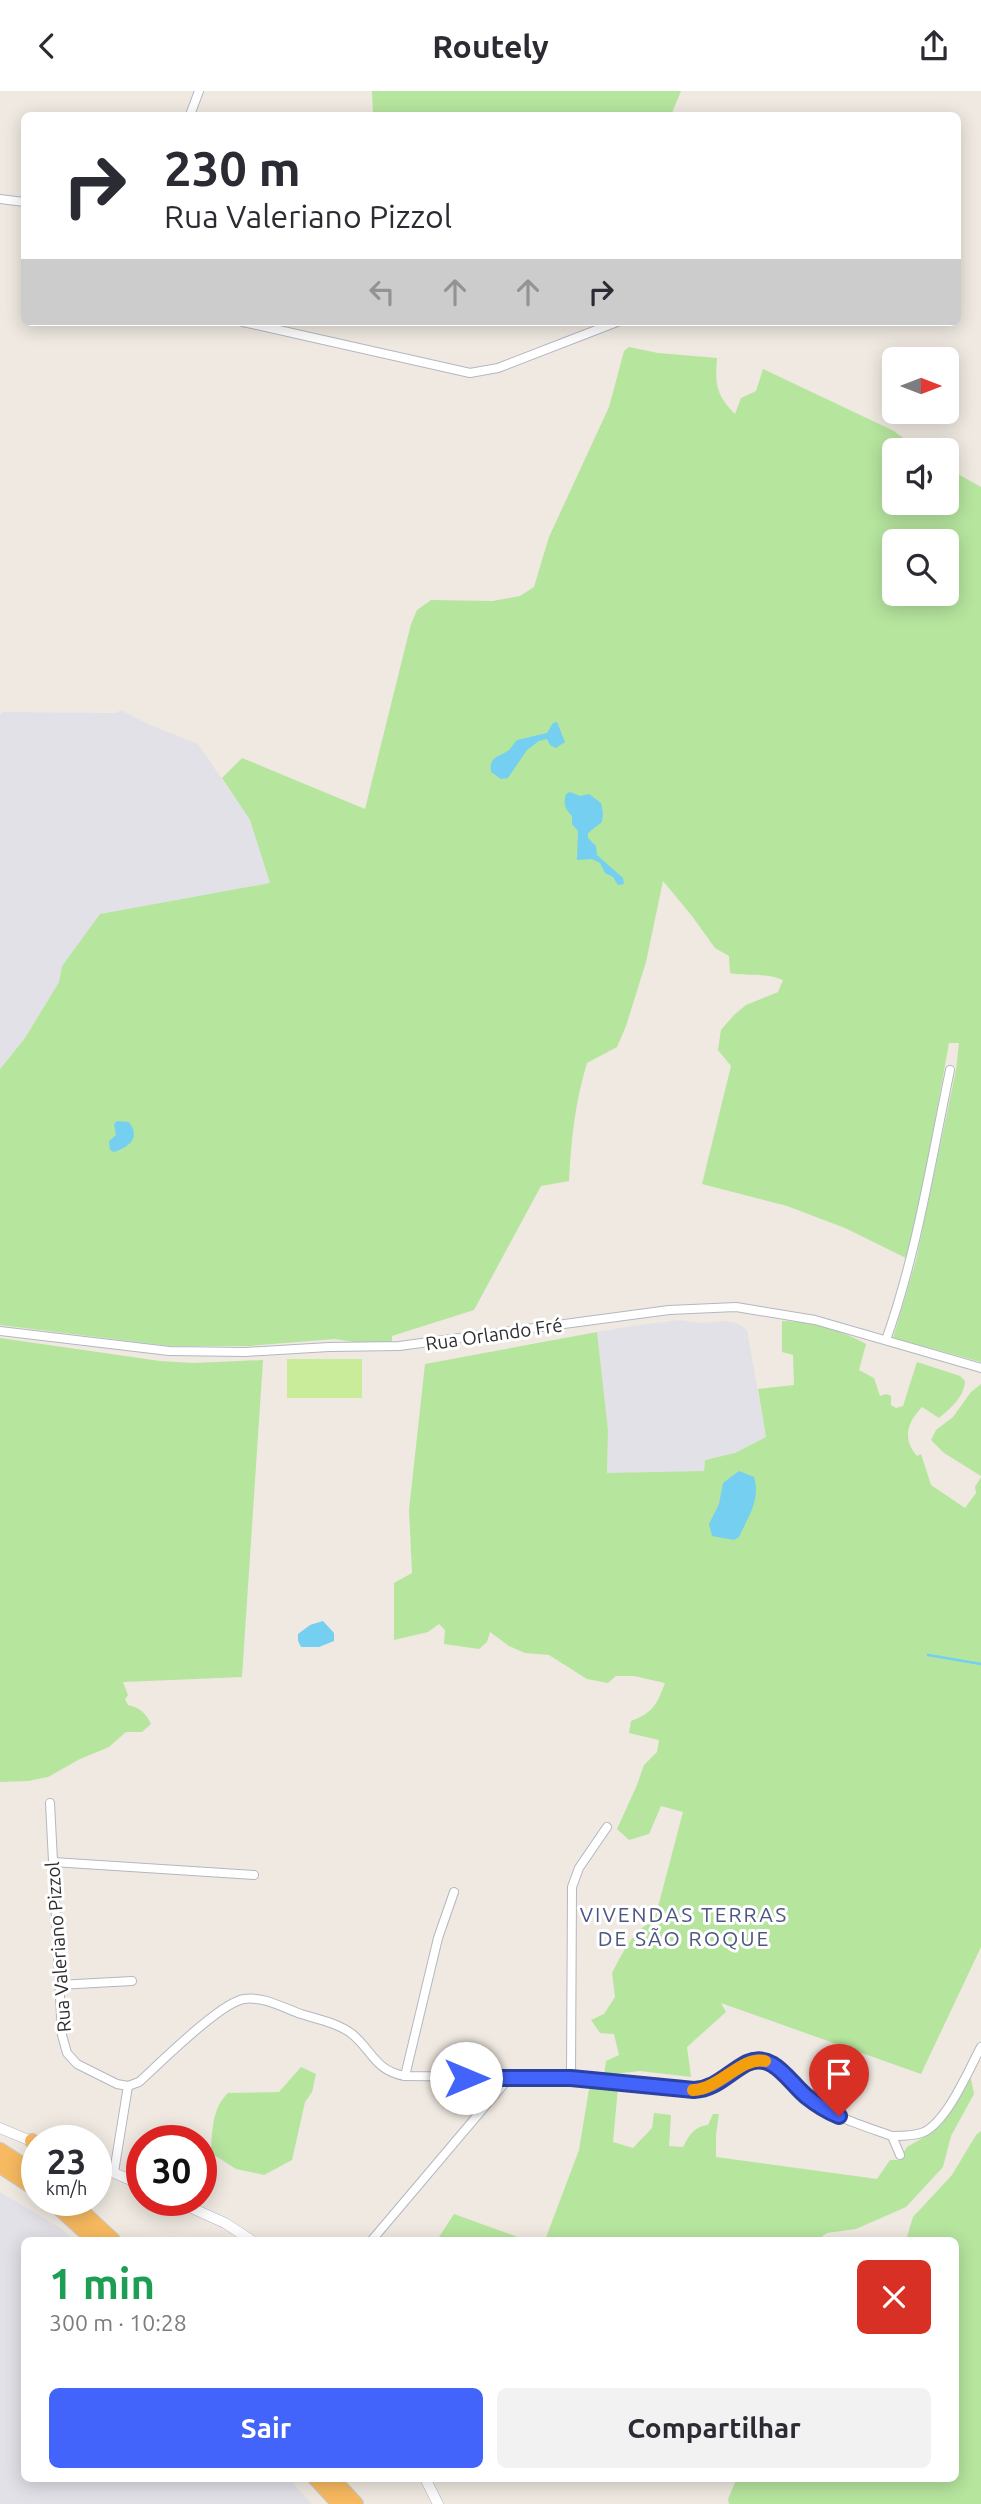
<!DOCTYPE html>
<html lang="pt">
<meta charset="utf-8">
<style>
body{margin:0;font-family:Ubuntu,sans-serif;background:#f2f2f3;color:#2b2b33;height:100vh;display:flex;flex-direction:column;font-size:26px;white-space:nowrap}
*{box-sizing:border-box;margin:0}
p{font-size:23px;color:#7c7c81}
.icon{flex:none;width:38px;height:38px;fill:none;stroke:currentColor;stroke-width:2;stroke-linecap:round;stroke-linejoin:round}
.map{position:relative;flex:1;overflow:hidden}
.side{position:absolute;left:21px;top:2146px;width:938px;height:245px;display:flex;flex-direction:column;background:#fff;border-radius:10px;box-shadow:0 4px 18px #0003}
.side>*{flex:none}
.guide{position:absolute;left:21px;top:21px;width:940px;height:214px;border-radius:10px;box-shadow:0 4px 18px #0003;background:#fff;color:#2b2b33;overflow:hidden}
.needle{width:46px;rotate:90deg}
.tools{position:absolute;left:882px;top:256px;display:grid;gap:14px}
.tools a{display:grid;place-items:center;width:77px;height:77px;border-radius:10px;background:#fff;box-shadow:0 4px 18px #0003;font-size:35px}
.speed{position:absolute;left:21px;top:2034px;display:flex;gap:14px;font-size:35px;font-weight:700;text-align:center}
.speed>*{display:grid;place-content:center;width:91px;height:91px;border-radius:50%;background:#fff;box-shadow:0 4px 18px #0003;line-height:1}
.speed small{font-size:18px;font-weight:400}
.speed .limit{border:10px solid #d22;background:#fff;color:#111}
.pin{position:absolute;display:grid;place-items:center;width:60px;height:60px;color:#fff;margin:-72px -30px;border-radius:50% 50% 50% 0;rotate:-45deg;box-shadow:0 0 7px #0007}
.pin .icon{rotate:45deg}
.me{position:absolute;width:77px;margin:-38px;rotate:90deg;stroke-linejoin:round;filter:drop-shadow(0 0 5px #0008)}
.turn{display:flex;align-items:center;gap:24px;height:147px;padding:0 28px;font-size:32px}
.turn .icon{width:91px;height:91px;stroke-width:2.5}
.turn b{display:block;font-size:49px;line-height:60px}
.lanes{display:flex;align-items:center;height:66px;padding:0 28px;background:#0003;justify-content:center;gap:35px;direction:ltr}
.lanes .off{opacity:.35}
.round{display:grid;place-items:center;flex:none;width:74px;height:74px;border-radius:10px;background:#f2f2f3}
.headline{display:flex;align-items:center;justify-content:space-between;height:119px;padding:0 28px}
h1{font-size:42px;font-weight:700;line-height:52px;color:#1e9e55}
.action{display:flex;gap:14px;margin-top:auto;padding:14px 28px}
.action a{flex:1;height:80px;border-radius:10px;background:#4264fb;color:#fff;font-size:28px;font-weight:700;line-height:80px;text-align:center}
.action a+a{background:#f2f2f3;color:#2b2b33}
header{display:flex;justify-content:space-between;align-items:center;height:91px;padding:0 28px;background:#fff;font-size:32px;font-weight:700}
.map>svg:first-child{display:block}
.industrial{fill:#e3e1e8}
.green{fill:#b6e59e;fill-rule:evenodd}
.pitch{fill:#c9ec9a}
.water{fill:#75cff0}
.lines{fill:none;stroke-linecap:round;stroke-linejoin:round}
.stream{stroke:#75cff0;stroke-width:2.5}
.minor-casing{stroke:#b4b7c1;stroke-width:10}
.tertiary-casing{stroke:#b4b7c1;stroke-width:11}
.trunk-casing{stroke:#c9c9c9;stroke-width:16}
.minor{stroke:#fff;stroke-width:8}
.tertiary{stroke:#fff;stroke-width:10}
.trunk{stroke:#f8ba60;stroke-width:14}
.route-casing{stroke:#2b41a3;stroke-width:18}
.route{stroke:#4264fb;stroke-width:12}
.slow{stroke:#f59e0b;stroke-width:12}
.labels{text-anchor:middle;stroke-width:6;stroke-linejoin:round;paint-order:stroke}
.street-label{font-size:19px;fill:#2e2e2e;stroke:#fff}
.neighbourhood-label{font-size:21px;letter-spacing:2px;fill:#4d5680;stroke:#fff}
</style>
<header><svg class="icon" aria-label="back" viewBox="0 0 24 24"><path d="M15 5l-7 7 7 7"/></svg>Routely<svg class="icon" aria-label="share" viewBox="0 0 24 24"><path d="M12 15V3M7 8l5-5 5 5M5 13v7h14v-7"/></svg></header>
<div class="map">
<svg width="981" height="2413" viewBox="0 0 981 2413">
<rect width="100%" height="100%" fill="#efe9e1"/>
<!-- industrial -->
<g class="industrial">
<path d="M121 619 148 633 198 653 250 729 271 792 100 823 62 875 59 891 25 947 0 978V623L3 621 106 622H116Z"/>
<path d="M679 1229 702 1232 723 1230 737 1232 747 1239 766 1346 735 1362 705 1369 704 1380 607 1383 608 1339 597 1241 632 1235Z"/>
<path d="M0 2101 62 2138 73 2149H24V2387H288L312 2413H0Z"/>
</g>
<!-- green -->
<g class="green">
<path d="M372 0H681L671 24H373Z"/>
<path d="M629 256 658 262 717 267C715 293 716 304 735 323L741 307 756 300 763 278 894 340 919 359H894V411H947V377L981 396V1271L893 1247 916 1169 956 979 959 952H949L923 1096 906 1167 845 1137 787 1115 702 1093 731 975 718 959 721 939 734 924 746 914 778 901 783 889C764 881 750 886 730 882L729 865 715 857 692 825 663 790 646 871 626 935 617 956 587 972C575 1011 571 1050 569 1090L541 1095 474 1219 392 1245V1251H354L335 1248 249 1255H169L0 1234V978L25 947 59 891 62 875 100 823 270 792 250 729 222 687 242 667 365 718 411 533 417 519 431 509 493 510 520 505 534 496 549 446 609 316 624 260ZM894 450H947V502H894Z"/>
<path d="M782 1230C811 1230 841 1239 866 1253L859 1279 874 1287 880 1305 886 1303 891 1305V1314L896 1317 903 1315 917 1271 960 1285 965 1290C964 1306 951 1317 939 1327L922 1316C907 1332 902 1347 917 1365L921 1363 931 1394 965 1417 976 1402 975 1396 981 1386V1856L921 1983 721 1912 726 1921 687 1956 691 1986 640 1980 604 1984 606 1970 619 1964 614 1943 600 1942 591 1929 604 1923 615 1906 612 1882C621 1865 634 1836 654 1831L683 1721 661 1715 649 1743 629 1749 617 1738 637 1694 644 1674 657 1661 659 1649 629 1642 631 1630C653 1622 657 1613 665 1592L634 1585H616L608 1592 587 1588 549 1564 525 1562 509 1555 490 1541 487 1551 479 1558 444 1553 445 1539 439 1533 428 1541 394 1549V1492L412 1482 409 1419 425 1273 597 1241 608 1339 607 1382 704 1380 705 1369 735 1362 766 1346 758 1298 794 1294 793 1264 782 1261Z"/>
<path d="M0 1247 160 1270 193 1272 263 1269 242 1586 123 1591 128 1604 125 1608 128 1614C140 1617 145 1621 151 1633L142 1641H126L109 1656 80 1668 48 1686 28 1690 0 1691Z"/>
<path d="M981 1293V1385L944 1362 931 1349 936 1339 953 1326 971 1301Z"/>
<path d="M301 1976 316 1983 312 2001 305 2011 292 2069 264 2084 236 2078 211 2062C212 2041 212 2017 228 2002L279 2001Z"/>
<path d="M968 1988H971L974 2003 951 2045 943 2076 906 2116 856 2138 827 2142 817 2149H545L579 2059 589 1998 598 1994 618 1996 613 2051 633 2057 652 2037 654 2022 671 2024 669 2055 683 2056C689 2044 695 2035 708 2034L713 2023H719L716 2044V2066L877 2088 890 2069H899L907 2056 933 2041Z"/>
<path d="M981 2040V2413H729L728 2408 737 2387H956V2149H906L913 2126 952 2084 976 2044Z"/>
<path d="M454 2123 526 2149H437Z"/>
</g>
<!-- pitch -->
<rect class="pitch" x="287" y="1268" width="75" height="39"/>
<!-- water -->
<g class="water">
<path d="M557 631 565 651 556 657 550 654 547 648 539 650 527 659 508 687 501 688 491 681C489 664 499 667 509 659 512 656 514 652 517 649L547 642 553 632Z"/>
<path d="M570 701 580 705 589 703 601 712 603 722 602 731 588 742V747L596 755 597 764 623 787 624 793 618 794 613 786 605 782 600 772 592 768 577 769 578 740 572 733V725C565 718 563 713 566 703Z"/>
<path d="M117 1030 129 1031C141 1047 129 1056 114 1061L110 1059 109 1050 116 1044 114 1033Z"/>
<path d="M739 1380 754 1386C761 1408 748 1426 739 1446L734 1449 712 1445 709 1433 719 1413 723 1392Z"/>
<path d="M323 1530 334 1542V1550L319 1556H301L298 1550V1543L310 1534Z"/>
</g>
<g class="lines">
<!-- stream -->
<path class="stream" d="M928 1564 981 1573"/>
<!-- minor casing -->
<g class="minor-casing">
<g id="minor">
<path d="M190 24 199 0"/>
<path d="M0 108 24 111"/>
<path d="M243 231 470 282 498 277 617 231"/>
<path d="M0 1240 169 1260 245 1261 329 1256 399 1255 669 1219 736 1216 815 1229 981 1277"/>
<path d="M886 1249C917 1162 931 1070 950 979"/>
<path d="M50 1712 62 1944 67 1962 77 1973 117 1993 128 1995 139 1991C159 1973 221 1911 244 1908 263 1905 284 1917 301 1923 317 1928 338 1932 352 1943 372 1959 375 1980 405 1985L571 1987 694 1999C720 1998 739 1967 762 1970 780 1971 791 1992 804 2003 829 2025 861 2034 892 2045 901 2045 915 2045 924 2041 948 2029 968 1980 981 1956"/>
<path d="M53 1771 254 1784"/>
<path d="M58 1894 132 1890"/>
<path d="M405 1985 438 1847 454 1801"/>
<path d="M571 1987 572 1796 579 1777 607 1736"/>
<path d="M892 2045 900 2064"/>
<path d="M114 2081 128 1995"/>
<path d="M372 2149 509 1987"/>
</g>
</g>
<!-- tertiary casing -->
<g class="tertiary-casing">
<g id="tertiary">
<path d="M0 2037 36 2052"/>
<path d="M96 2074 142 2094"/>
<path d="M174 2109 225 2132 251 2149"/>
<path d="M425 2387 438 2413"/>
</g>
</g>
<!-- trunk casing -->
<g class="trunk-casing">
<g id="trunk">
<path d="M32 2050 37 2055"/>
<path d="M0 2059 37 2083"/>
<path d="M0 2075 37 2099"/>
<path d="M50 2109 94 2149"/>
<path d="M70 2109 113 2149"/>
<path d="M315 2387 339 2413"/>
<path d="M332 2387 356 2413"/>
</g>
</g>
<!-- minor -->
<use href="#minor" class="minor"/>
<!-- tertiary -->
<use href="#tertiary" class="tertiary"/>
<!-- trunk -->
<use href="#trunk" class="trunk"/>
</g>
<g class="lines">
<!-- route casing -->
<g class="route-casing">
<path id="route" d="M466 1987H571L694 1999C716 1998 728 1982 747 1972 773 1960 789 1991 806 2005 816 2013 827 2020 839 2025"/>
</g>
<!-- route -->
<use href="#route" class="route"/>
<!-- slow -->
<path class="slow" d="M693 1999C720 1998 741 1965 765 1970"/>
</g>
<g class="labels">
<!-- street labels -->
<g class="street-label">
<text transform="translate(494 1243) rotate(-8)" y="7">Rua Orlando Fré</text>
<text transform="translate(58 1856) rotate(-94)" y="7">Rua Valeriano Pizzol</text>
</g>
<!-- neighbourhood labels -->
<g class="neighbourhood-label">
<text x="684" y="1831">VIVENDAS TERRAS<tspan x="684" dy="24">DE SÃO ROQUE</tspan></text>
</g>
</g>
</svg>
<div class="tools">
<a><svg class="needle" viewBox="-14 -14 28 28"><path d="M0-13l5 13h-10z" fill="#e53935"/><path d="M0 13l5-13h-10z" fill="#7c7c81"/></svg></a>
<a><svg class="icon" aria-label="sound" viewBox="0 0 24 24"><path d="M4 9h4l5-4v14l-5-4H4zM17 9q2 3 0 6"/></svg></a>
<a><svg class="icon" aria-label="search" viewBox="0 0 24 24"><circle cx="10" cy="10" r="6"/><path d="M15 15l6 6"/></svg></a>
</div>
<div class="speed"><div>23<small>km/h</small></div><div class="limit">30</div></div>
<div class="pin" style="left:839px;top:2025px;background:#d93025"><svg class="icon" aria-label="arrive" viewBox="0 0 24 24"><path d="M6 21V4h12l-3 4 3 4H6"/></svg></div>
<svg class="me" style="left:466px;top:1987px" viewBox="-20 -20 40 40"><circle r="19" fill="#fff"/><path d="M0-13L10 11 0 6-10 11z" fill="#4264fb"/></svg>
<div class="guide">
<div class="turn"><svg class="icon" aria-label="right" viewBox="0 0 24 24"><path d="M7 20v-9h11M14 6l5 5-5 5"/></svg><div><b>230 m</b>Rua Valeriano Pizzol</div></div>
<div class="lanes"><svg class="icon off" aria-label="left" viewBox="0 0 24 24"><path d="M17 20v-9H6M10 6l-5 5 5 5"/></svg><svg class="icon off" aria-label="ahead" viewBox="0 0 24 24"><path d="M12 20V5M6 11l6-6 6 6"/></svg><svg class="icon off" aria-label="ahead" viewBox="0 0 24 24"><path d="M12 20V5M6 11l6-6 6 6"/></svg><svg class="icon" aria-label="right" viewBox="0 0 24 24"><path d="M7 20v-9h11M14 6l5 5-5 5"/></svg></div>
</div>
<section class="side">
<div class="headline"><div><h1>1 min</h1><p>300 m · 10:28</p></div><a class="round" style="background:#d93025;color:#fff"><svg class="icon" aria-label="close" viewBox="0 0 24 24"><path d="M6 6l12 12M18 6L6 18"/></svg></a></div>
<div class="action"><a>Sair</a><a>Compartilhar</a></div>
</section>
</div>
